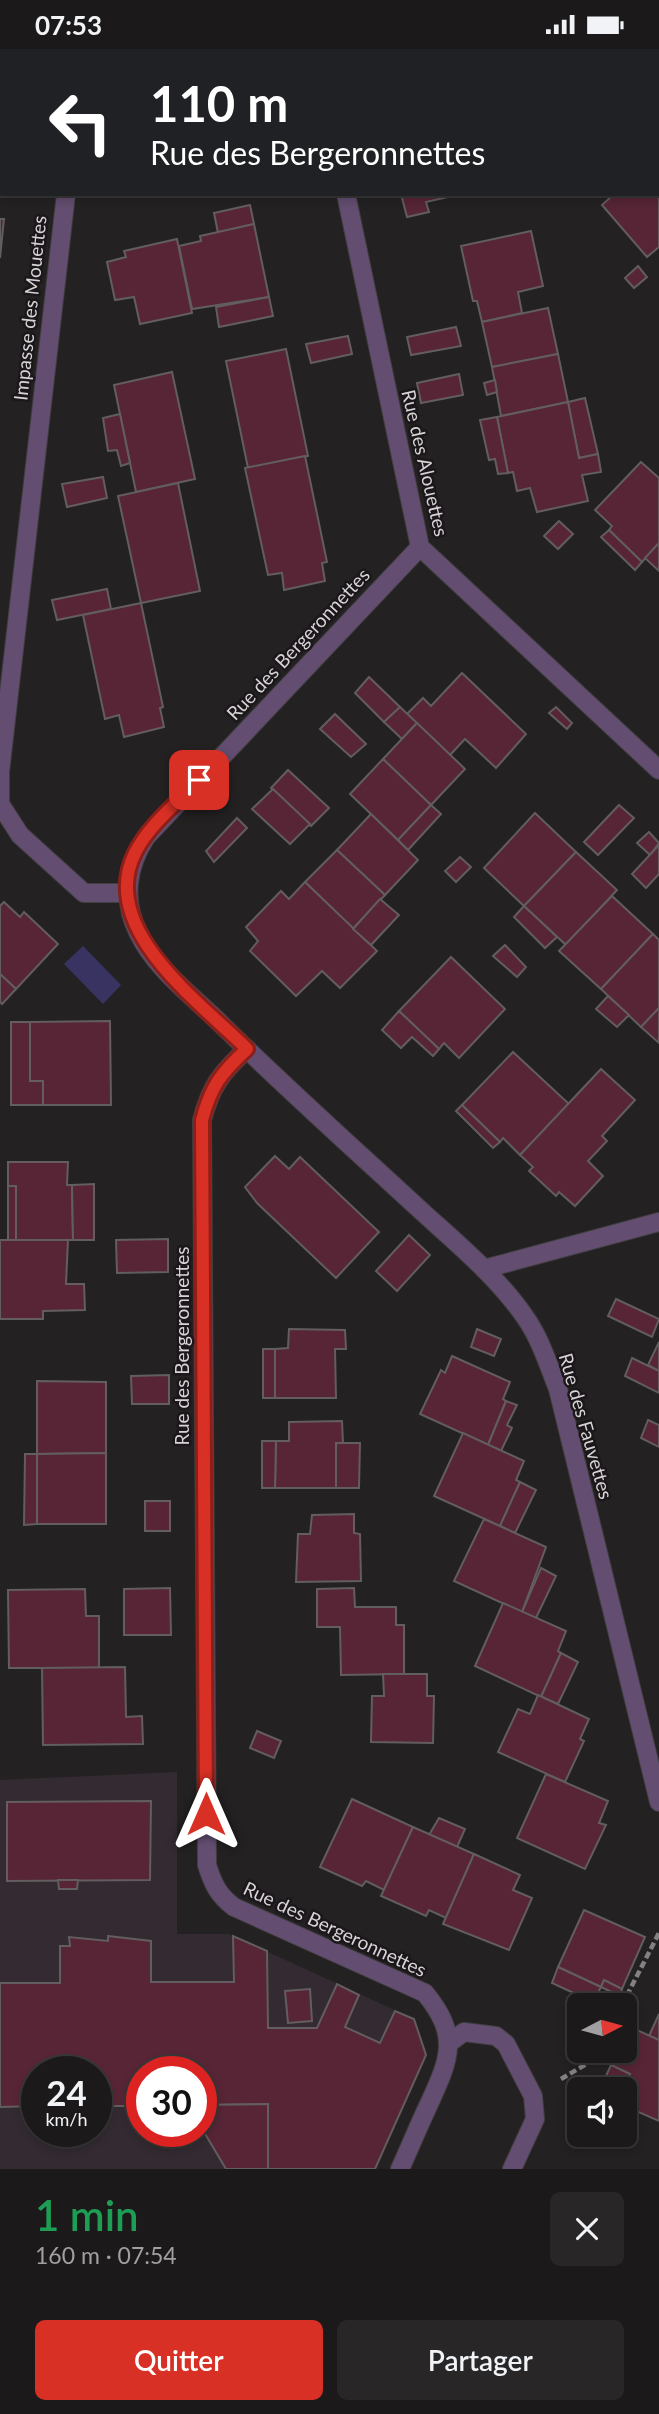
<!DOCTYPE html>
<html lang="fr">
<meta charset="utf-8">
<style>
body{margin:0;font-family:Lato,sans-serif;background:#282627;color:#f1f3f6;height:100vh;display:flex;flex-direction:column;font-size:26px;white-space:nowrap}
*{box-sizing:border-box;margin:0}
p{font-size:23px;color:#a0a0a2}
.icon{flex:none;width:38px;height:38px;fill:none;stroke:currentColor;stroke-width:2;stroke-linecap:round;stroke-linejoin:round}
.map{position:relative;height:2120px;overflow:hidden}
.panel{display:flex;flex-direction:column;background:#1b191a;flex:1}
.panel>*{flex:none}
.banner{position:absolute;left:0px;top:0px;width:660px;height:147px;box-shadow:0 4px 10px #0003,0 0 0 2px #393839;background:#202124;color:#fff;overflow:hidden}
.needle{width:46px;rotate:84deg}
.controls{position:absolute;left:567px;top:1944px;display:grid;gap:14px}
.controls a{display:grid;place-items:center;width:70px;height:70px;border-radius:10px;background:#1b191a;box-shadow:0 4px 10px #0003,0 0 0 2px #393839;font-size:35px}
.speed{position:absolute;left:21px;top:2007px;display:flex;gap:14px;font-size:35px;font-weight:700;text-align:center}
.speed>*{display:grid;place-content:center;width:91px;height:91px;border-radius:50%;background:#1b191a;box-shadow:0 4px 10px #0003,0 0 0 2px #393839;line-height:1}
.speed small{font-size:18px;font-weight:400}
.speed .limit{border:10px solid #d22;background:#fff;color:#111}
.pin{position:absolute;display:grid;place-items:center;width:60px;height:60px;color:#fff;margin:-30px;border-radius:14px;box-shadow:0 4px 10px #0006}
.me{position:absolute;width:77px;margin:-38px;rotate:0deg;stroke-linejoin:round;filter:drop-shadow(0 0 5px #0008)}
.turn{display:flex;align-items:center;gap:24px;height:147px;padding:0 35px;font-size:32px}
.turn .icon{width:91px;height:91px;stroke-width:2.5}
.turn b{display:block;font-size:49px;line-height:60px}
.round{display:grid;place-items:center;flex:none;width:74px;height:74px;border-radius:10px;background:#282627}
.summary{display:flex;align-items:center;justify-content:space-between;height:119px;padding:0 35px}
h1{font-size:42px;font-weight:600;line-height:52px;color:#1e9e55}
.action{display:flex;gap:14px;margin-top:auto;padding:14px 35px}
.action a{flex:1;height:80px;border-radius:10px;background:#d93025;color:#fff;font-size:28px;font-weight:600;line-height:80px;text-align:center}
.action a+a{background:#282627;color:#f1f3f6}
.status{display:flex;justify-content:space-between;align-items:center;height:49px;padding:0 35px;background:#1b191a;direction:ltr}
.status svg{height:19px;fill:currentColor}
.map>svg:first-child{display:block}
.built{fill:#332b31;fill-rule:evenodd}
.water{fill:#383361}
.building{fill:#572536;stroke:#625d5e;stroke-width:2}
.lines{fill:none;stroke-linecap:round;stroke-linejoin:round}
.lane-casing{stroke:#413e40;stroke-width:20}
.street-casing{stroke:#413e40;stroke-width:20}
.path{stroke:#848183;stroke-width:4.5;stroke-dasharray:7 3.5;stroke-linecap:butt}
.lane{stroke:#634e71;stroke-width:18}
.street{stroke:#634e71;stroke-width:18}
.route-casing{stroke:#8d1f18;stroke-width:18}
.route{stroke:#d93025;stroke-width:12}
.labels{text-anchor:middle;stroke-width:5;stroke-linejoin:round;paint-order:stroke}
.street-label{font-size:19px;fill:#d7d4d6;stroke:#1b171a}
</style>
<div class="status"><b>07:53</b><svg viewBox="0 0 49 12"><path d="M0 12V9h3v3zM5 12V6h3v6zM10 12V3h3v9zM15 12V0h3v12zM26 1h20v11H26zM47 4h2v5h-2z"/></svg></div>
<div class="map">
<svg width="659" height="2120" viewBox="0 0 659 2120">
<rect width="100%" height="100%" fill="#242123"/>
<!-- built -->
<path class="built" d="M177 1723V1885H229L414 1970 427 2006 375 2120H0V1731ZM37 2023H96V2082H37ZM142 2023H201V2082H142Z"/>
<!-- water -->
<path class="water" d="M83 897 121 936 103 955 64 915Z"/>
<!-- building -->
<g class="building">
<path d="M161 0H221L222 2H162Z"/>
<path d="M659 134V198L647 208 602 156 614 145H658Z"/>
<path d="M401 145H461L426 153 429 163 407 168Z"/>
<path d="M250 156 254 175 218 184 214 164Z"/>
<path d="M0 170H4L0 209Z"/>
<path d="M254 175 269 248 192 260 179 197 201 192 200 187Z"/>
<path d="M531 182 543 237 518 243 522 264 482 273 477 252H473L461 197Z"/>
<path d="M177 190 192 264 140 275 134 248 115 251 107 213 126 208 124 202Z"/>
<path d="M638 217 647 228 634 239 625 229Z"/>
<path d="M269 248 273 267 219 278 216 258Z"/>
<path d="M548 259 558 305 492 318 482 273Z"/>
<path d="M456 278 461 297 411 306 407 288Z"/>
<path d="M348 287 352 305 311 314 306 295Z"/>
<path d="M286 300 308 407 248 419 226 312Z"/>
<path d="M558 305 568 353 501 367 492 318Z"/>
<path d="M172 323 195 430 136 443 114 336Z"/>
<path d="M459 325 463 346 421 354 417 334Z"/>
<path d="M495 331 497 343 487 346 484 334Z"/>
<path d="M585 349 598 405 579 409 568 353Z"/>
<path d="M568 353 579 409 598 405 601 423 582 426 588 452 537 463 530 439 517 442 513 423 508 424 497 368Z"/>
<path d="M120 365 130 414 121 417 117 401 108 402 103 369Z"/>
<path d="M497 368 508 424 498 425 495 410 489 411 480 371Z"/>
<path d="M305 407 327 513 322 514 325 532 284 541 282 524 268 526 245 419Z"/>
<path d="M641 413 659 429V494L642 513 609 481 612 477 595 461Z"/>
<path d="M103 428 107 449 67 458 62 435Z"/>
<path d="M178 434 200 542 141 554 118 447Z"/>
<path d="M559 472 573 485 558 500 544 487Z"/>
<path d="M609 481 642 513 635 521 601 488Z"/>
<path d="M659 494V522L645 509Z"/>
<path d="M107 540 111 560 57 571 52 551Z"/>
<path d="M141 554 163 658 160 659 164 678 124 688 119 666 105 670 83 566Z"/>
<path d="M462 624 526 685 496 719 465 690 450 706 407 665 423 649 431 657Z"/>
<path d="M369 628 400 658 384 673 355 644Z"/>
<path d="M400 658 417 674 402 690 384 673Z"/>
<path d="M556 658 572 674 567 680 549 664Z"/>
<path d="M335 665 366 695 351 708 320 680Z"/>
<path d="M417 674 465 720 431 756 383 710Z"/>
<path d="M383 710 431 756 398 791 350 745Z"/>
<path d="M288 721 329 759 311 777 271 739Z"/>
<path d="M273 740 310 775 290 795 252 760Z"/>
<path d="M431 756 441 765 408 801 398 791Z"/>
<path d="M619 756 634 769 598 806 584 793Z"/>
<path d="M535 764 576 803 524 857 484 819Z"/>
<path d="M371 765 418 811 385 846 337 801Z"/>
<path d="M237 769 247 779 214 813 206 802Z"/>
<path d="M649 783 659 794 650 806 637 794Z"/>
<path d="M659 796V825L646 839 632 825Z"/>
<path d="M337 801 385 846 353 880 305 833Z"/>
<path d="M576 803 617 841 566 896 524 857Z"/>
<path d="M460 808 471 818 456 833 445 822Z"/>
<path d="M305 833 377 902 340 939 322 922 296 947 250 902 258 892 246 878 281 842 289 850Z"/>
<path d="M612 847 653 885 601 940 559 902Z"/>
<path d="M380 850 399 866 371 896 353 880Z"/>
<path d="M4 853 20 868 24 863 58 895 16 940 0 925V857Z"/>
<path d="M524 857 557 888 545 899 514 868Z"/>
<path d="M653 885 659 891V959L641 978 601 940Z"/>
<path d="M505 896 526 918 517 928 493 907Z"/>
<path d="M451 908 505 960 459 1009 444 994 439 1000 399 962Z"/>
<path d="M0 925 16 940 2 955 0 953Z"/>
<path d="M608 947 629 966 617 978 596 960Z"/>
<path d="M659 959V994L641 978Z"/>
<path d="M399 962 439 1000 433 1007 412 988 401 999 382 981Z"/>
<path d="M110 972 111 1056H43V1032H30V973Z"/>
<path d="M11 973H30V1032H43V1056H11Z"/>
<path d="M513 1003 569 1055 520 1106 503 1089 500 1093 462 1056Z"/>
<path d="M601 1020 635 1051 602 1087 607 1092 588 1112 603 1127 575 1157 559 1143 556 1147 529 1122 533 1118 520 1106Z"/>
<path d="M462 1056 500 1093 493 1099 456 1062Z"/>
<path d="M275 1107 289 1120 300 1108 379 1183 336 1229 257 1154 245 1138Z"/>
<path d="M8 1113H68L67 1136H72L73 1191H16V1137H8Z"/>
<path d="M94 1135V1191H73L72 1136Z"/>
<rect x="8" y="1137" width="8" height="54"/>
<path d="M409 1186 430 1206 397 1242 376 1222Z"/>
<path d="M168 1190V1223L117 1224 116 1191Z"/>
<path d="M0 1191H68L66 1235H84L85 1261 43 1262V1270H0Z"/>
<path d="M616 1250 659 1270 652 1288 608 1267Z"/>
<path d="M289 1280 345 1281 346 1300H335L336 1349H275V1300L288 1299Z"/>
<path d="M477 1280 501 1290 494 1307 471 1298Z"/>
<path d="M659 1293V1322L648 1316Z"/>
<rect x="263" y="1300" width="12" height="49"/>
<path d="M452 1307 510 1333 503 1350 506 1352 488 1396 420 1365 441 1321 445 1324Z"/>
<path d="M632 1309 659 1322V1344L625 1327Z"/>
<path d="M169 1326V1355H132L131 1327Z"/>
<path d="M37 1332 106 1333V1404L37 1405Z"/>
<path d="M506 1352 517 1356 507 1376 512 1379 501 1402 488 1396Z"/>
<path d="M648 1371 659 1376V1398L641 1389Z"/>
<path d="M342 1372 343 1394H336V1439H275L276 1392H289V1373Z"/>
<path d="M463 1384 524 1412 516 1431 520 1433 500 1477 434 1447Z"/>
<path d="M262 1392H276L275 1439H262Z"/>
<path d="M336 1394H360L359 1439H336Z"/>
<path d="M106 1404V1475H37V1405Z"/>
<path d="M25 1405H37V1475L24 1476Z"/>
<path d="M520 1433 536 1441 515 1484 500 1477Z"/>
<rect x="145" y="1452" width="25" height="30"/>
<path d="M354 1465V1484L360 1485 361 1532 296 1533 298 1485H310L312 1466Z"/>
<path d="M484 1470 546 1498 522 1563 454 1532Z"/>
<path d="M541 1519 556 1527 536 1569 522 1563Z"/>
<path d="M170 1539 171 1586H124V1540Z"/>
<path d="M354 1539 355 1558H396V1576H404V1625L341 1626 340 1578H317V1540Z"/>
<path d="M85 1540 86 1567H99V1619H9L8 1541Z"/>
<path d="M503 1554 566 1582 558 1602 561 1604 541 1648 475 1617Z"/>
<path d="M561 1604 578 1613 558 1655 541 1648Z"/>
<path d="M125 1618 126 1668 142 1667 143 1695 43 1696 42 1619Z"/>
<path d="M383 1625H427V1647H434L433 1694 371 1693 372 1647H384Z"/>
<path d="M538 1646 589 1670 580 1690 584 1692 565 1733 498 1703 518 1660 530 1665Z"/>
<path d="M257 1682 281 1692 274 1709 250 1699Z"/>
<path d="M546 1725 608 1752 599 1774 606 1776 585 1820 517 1789Z"/>
<path d="M352 1750 413 1778 384 1841 366 1832 362 1837 320 1818Z"/>
<path d="M151 1752 150 1831 7 1832V1753Z"/>
<path d="M439 1769 465 1780 457 1798 429 1786Z"/>
<path d="M413 1778 474 1805 446 1869 429 1861 426 1867 381 1847Z"/>
<path d="M474 1805 520 1826 513 1841 532 1849 509 1901 443 1875Z"/>
<path d="M58 1831H78L77 1840H59Z"/>
<path d="M584 1861 645 1888 622 1940 604 1931 601 1938 558 1918Z"/>
<path d="M108 1887 151 1892V1933H234L233 1887 267 1902 268 1979H317L337 1935 359 1946 345 1978 380 1994 395 1962 414 1970 426 2006 375 2120H268V2055L201 2056V2023H142V2057H112L104 2067H96V2023H37V2057L0 2058V1934H60V1897H70L69 1888 108 1892Z"/>
<path d="M558 1918 601 1938 593 1953 552 1934Z"/>
<path d="M604 1931 622 1940 620 1947 601 1938Z"/>
<path d="M310 1940 312 1972 288 1974 285 1942Z"/>
<path d="M659 1965V1991L649 1987Z"/>
<path d="M628 1977 659 1991V2072L625 2057 624 2040 630 2025 611 2016 617 2002H625Z"/>
<path d="M611 2016 630 2025 624 2040H600Z"/>
<path d="M268 2055V2120H226L201 2078V2056Z"/>
</g>
<g class="lines">
<!-- lane casing -->
<g class="lane-casing">
<g id="lane">
<path d="M484 1220 659 1173"/>
<path d="M449 1994 464 1983 496 1987 506 1995 533 2047 535 2070 512 2120"/>
</g>
</g>
<!-- street casing -->
<g class="street-casing">
<g id="street">
<path d="M316 0V2"/>
<path d="M511 2 519 0"/>
<path d="M66 145 0 723V755L20 786 84 844H128"/>
<path d="M346 145 420 498 659 721"/>
<path d="M420 498 146 788C127 817 122 851 138 883 155 920 195 949 223 977 286 1039 352 1098 417 1158 454 1192 496 1226 525 1268 540 1289 548 1315 558 1340L659 1753"/>
<path d="M247 1000C221 1024 211 1037 202 1071L207 1816C213 1835 218 1846 234 1858L425 1944C460 1987 450 2009 429 2055 419 2076 410 2098 400 2120"/>
</g>
</g>
<!-- path -->
<g class="path">
<path d="M622 1956 659 1884"/>
<path d="M561 2030 595 2010 599 2002"/>
</g>
<!-- lane -->
<use href="#lane" class="lane"/>
<!-- street -->
<use href="#street" class="street"/>
</g>
<g class="lines">
<!-- route casing -->
<g class="route-casing">
<path id="route" d="M199 731C178 753 149 776 135 804 97 880 201 954 247 1000 221 1024 211 1037 202 1071L206 1765"/>
</g>
<!-- route -->
<use href="#route" class="route"/>
</g>
<g class="labels">
<!-- street labels -->
<g class="street-label">
<text transform="translate(30 259) rotate(-84)" y="7">Impasse des Mouettes</text>
<text transform="translate(425 414) rotate(77)" y="7">Rue des Alouettes</text>
<text transform="translate(298 595) rotate(-47)" y="7">Rue des Bergeronnettes</text>
<text transform="translate(182 1297) rotate(-90)" y="7">Rue des Bergeronnettes</text>
<text transform="translate(586 1377) rotate(74)" y="7">Rue des Fauvettes</text>
<text transform="translate(335 1880) rotate(25)" y="7">Rue des Bergeronnettes</text>
</g>
</g>
</svg>
<div class="controls">
<a><svg class="needle" viewBox="-14 -14 28 28"><path d="M0-13l5 13h-10z" fill="#e53935"/><path d="M0 13l5-13h-10z" fill="#a0a0a2"/></svg></a>
<a><svg class="icon" aria-label="sound" viewBox="0 0 24 24"><path d="M4 9h4l5-4v14l-5-4H4zM17 9q2 3 0 6"/></svg></a>
</div>
<div class="speed"><div>24<small>km/h</small></div><div class="limit">30</div></div>
<div class="pin" style="left:199px;top:731px;background:#d93025"><svg class="icon" aria-label="arrive" viewBox="0 0 24 24"><path d="M6 21V4h12l-3 4 3 4H6"/></svg></div>
<svg class="me" style="left:206px;top:1765px" viewBox="-20 -20 40 40"><path d="M0-17L14 15 0 8-14 15z" fill="#d93025" stroke="#fff" stroke-width="4"/></svg>
<div class="banner">
<div class="turn"><svg class="icon" aria-label="left" viewBox="0 0 24 24"><path d="M17 20v-9H6M10 6l-5 5 5 5"/></svg><div><b>110 m</b>Rue des Bergeronnettes</div></div>
</div>
</div>
<section class="panel">
<div class="summary"><div><h1>1 min</h1><p>160 m · 07:54</p></div><a class="round"><svg class="icon" aria-label="close" viewBox="0 0 24 24"><path d="M6 6l12 12M18 6L6 18"/></svg></a></div>
<div class="action"><a>Quitter</a><a>Partager</a></div>
</section>
